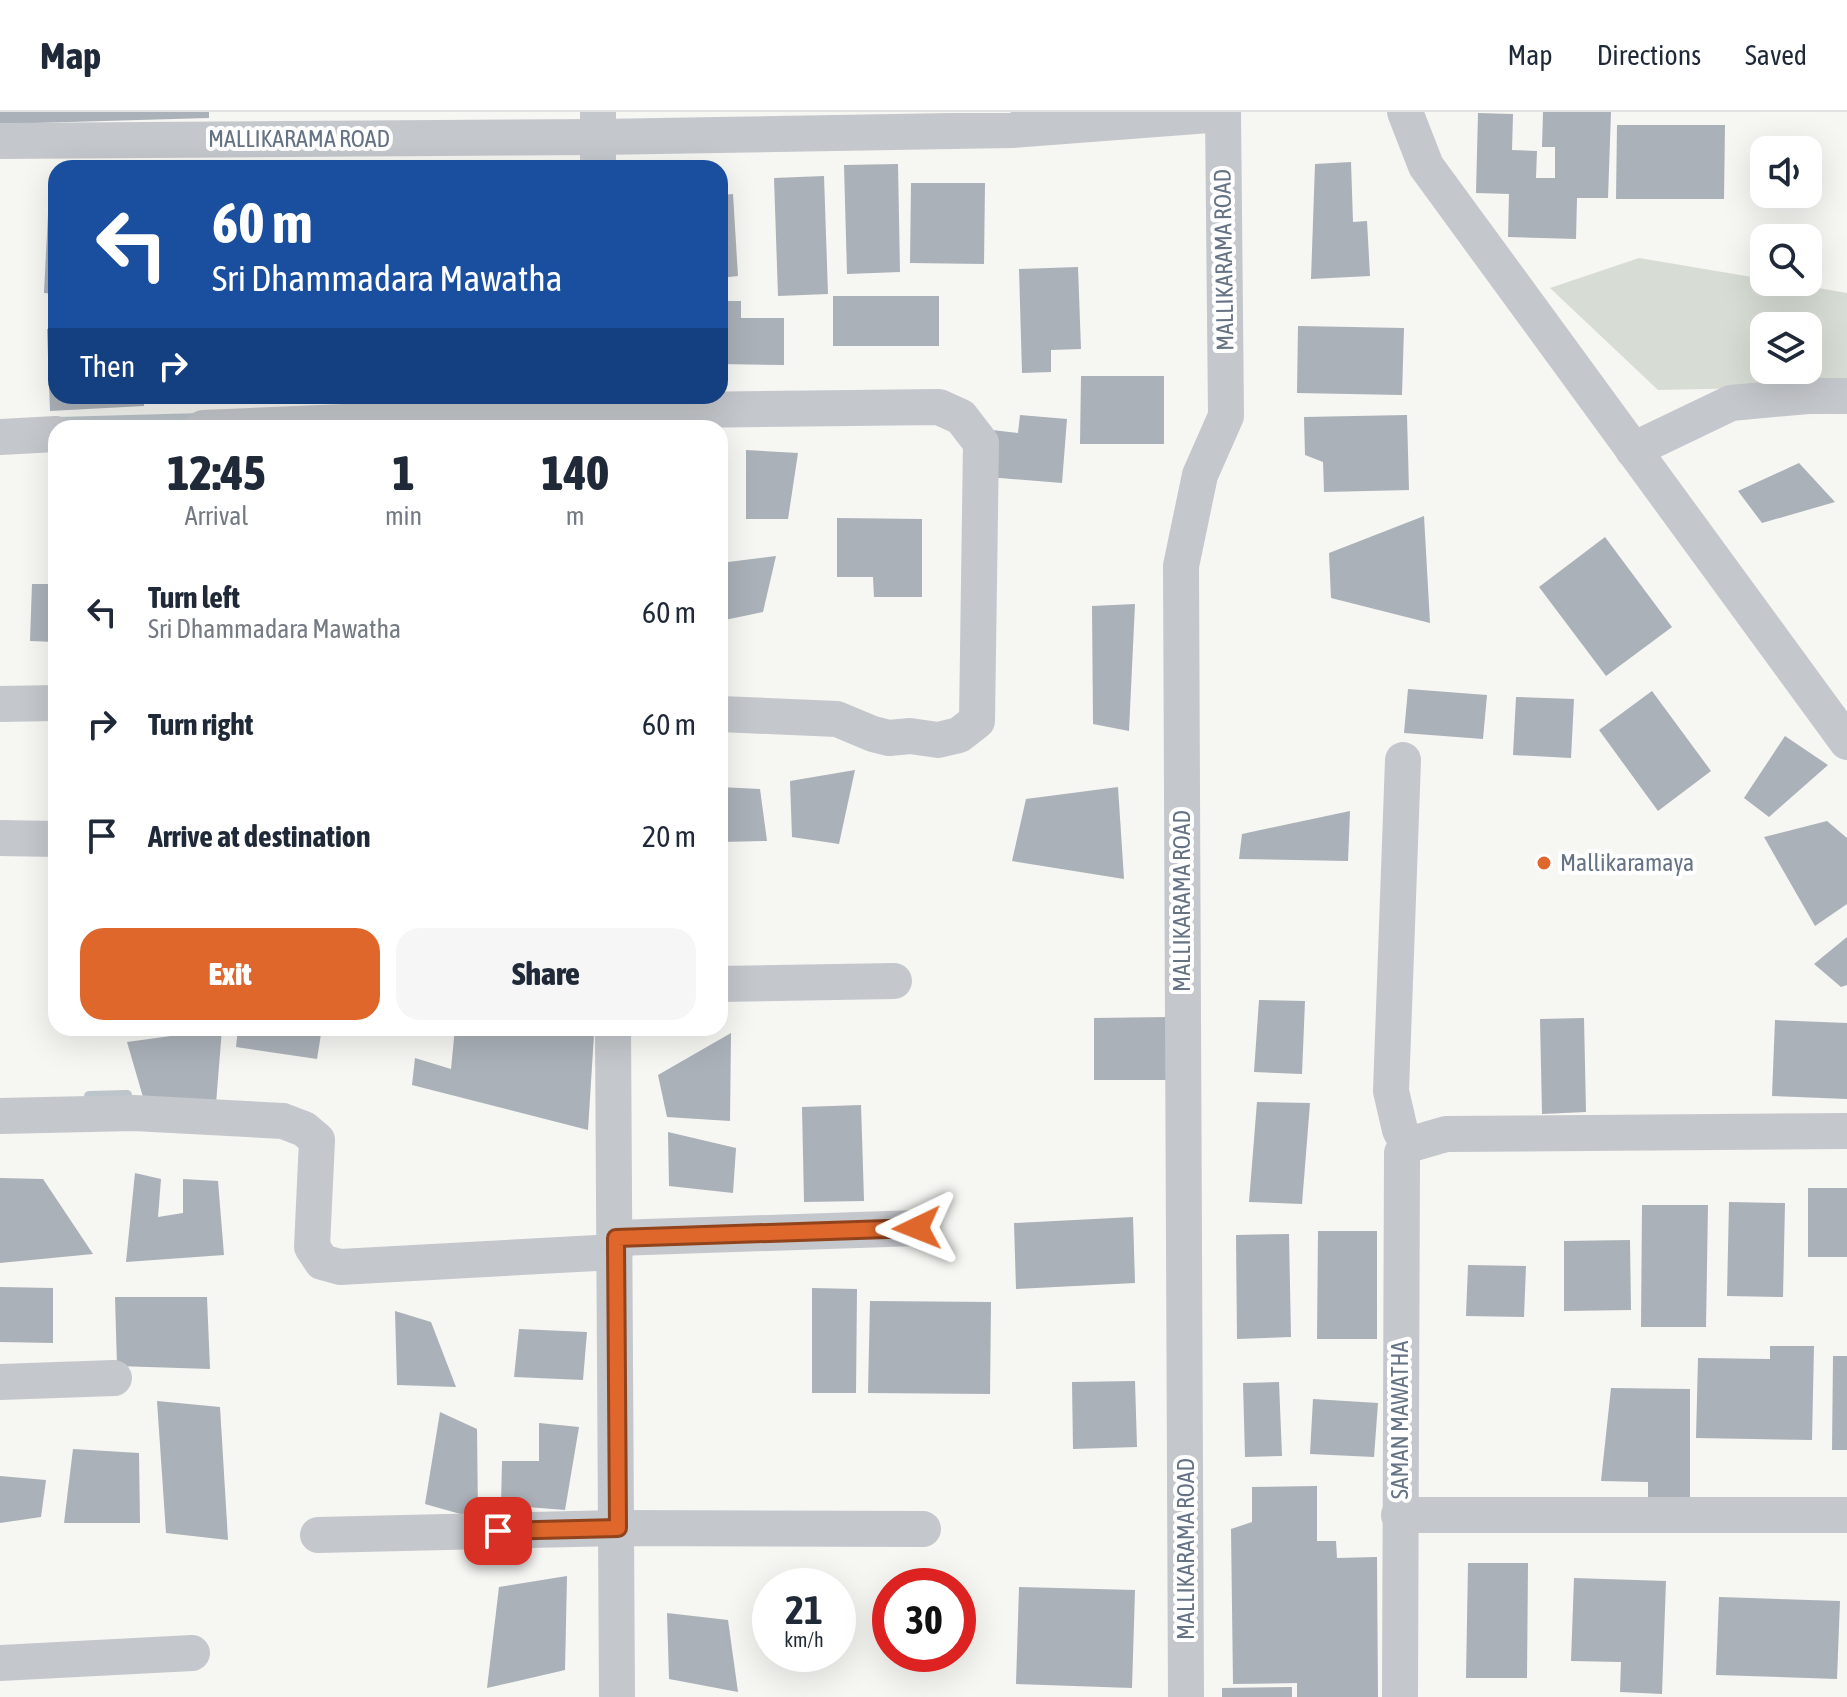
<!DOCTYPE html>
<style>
body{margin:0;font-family:"Asap Condensed",sans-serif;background:#f6f6f7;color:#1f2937;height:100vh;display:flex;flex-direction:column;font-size:30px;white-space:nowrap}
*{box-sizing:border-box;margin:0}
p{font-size:26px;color:#747a83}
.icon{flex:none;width:44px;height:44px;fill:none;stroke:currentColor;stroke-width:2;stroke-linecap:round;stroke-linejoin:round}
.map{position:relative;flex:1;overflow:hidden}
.drawer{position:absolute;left:48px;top:308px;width:680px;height:616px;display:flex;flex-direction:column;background:#fff;border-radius:24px;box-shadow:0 8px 32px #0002}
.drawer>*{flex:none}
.guide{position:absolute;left:48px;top:48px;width:680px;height:244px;border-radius:24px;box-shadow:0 8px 32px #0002;background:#1a4fa0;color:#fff;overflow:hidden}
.fabs{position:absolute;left:1750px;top:24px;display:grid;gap:16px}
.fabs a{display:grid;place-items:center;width:72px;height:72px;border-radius:16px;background:#fff;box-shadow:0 8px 32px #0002;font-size:40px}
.speed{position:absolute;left:752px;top:1456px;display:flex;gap:16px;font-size:40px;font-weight:700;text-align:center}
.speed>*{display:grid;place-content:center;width:104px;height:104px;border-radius:50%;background:#fff;box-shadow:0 8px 32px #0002;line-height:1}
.speed small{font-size:20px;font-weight:400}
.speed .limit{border:12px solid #d22;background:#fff;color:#111}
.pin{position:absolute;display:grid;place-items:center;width:68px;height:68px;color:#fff;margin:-34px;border-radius:16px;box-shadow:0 4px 12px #0006}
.me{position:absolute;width:88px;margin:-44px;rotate:268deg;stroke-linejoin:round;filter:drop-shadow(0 0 6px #0008)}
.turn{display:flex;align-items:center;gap:28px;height:168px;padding:0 32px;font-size:36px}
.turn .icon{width:104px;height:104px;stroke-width:2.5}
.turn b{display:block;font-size:56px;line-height:68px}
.then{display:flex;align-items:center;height:76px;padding:0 32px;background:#0003;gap:16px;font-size:30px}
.eta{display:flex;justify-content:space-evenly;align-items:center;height:136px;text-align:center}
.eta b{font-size:48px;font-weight:800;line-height:56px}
.button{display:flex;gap:16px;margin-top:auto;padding:16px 32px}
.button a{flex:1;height:92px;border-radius:24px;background:#df672b;color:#fff;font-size:32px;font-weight:800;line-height:92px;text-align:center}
.button a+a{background:#f6f6f7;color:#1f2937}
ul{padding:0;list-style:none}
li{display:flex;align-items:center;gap:24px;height:112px;padding:0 32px}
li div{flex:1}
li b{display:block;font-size:30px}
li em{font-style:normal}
header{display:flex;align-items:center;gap:48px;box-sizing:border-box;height:112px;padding:0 40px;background:#fff;border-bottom:2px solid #e0e1e3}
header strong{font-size:38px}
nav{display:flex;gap:44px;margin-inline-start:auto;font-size:28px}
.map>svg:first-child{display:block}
.green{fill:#d7ddd4;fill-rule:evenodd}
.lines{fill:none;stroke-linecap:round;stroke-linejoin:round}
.stream{stroke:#bcc5ca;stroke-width:10}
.building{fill:#abb1b8}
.minor{stroke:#c4c7cb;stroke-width:36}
.route-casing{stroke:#91431c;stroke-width:20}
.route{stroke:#df672b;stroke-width:14}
.poi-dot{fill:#df672b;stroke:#fff;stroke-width:3}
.labels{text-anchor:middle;stroke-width:8;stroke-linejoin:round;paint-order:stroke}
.street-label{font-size:24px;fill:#667384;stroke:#fff}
.poi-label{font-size:24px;fill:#667384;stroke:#fff;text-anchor:start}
</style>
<header>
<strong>Map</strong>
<nav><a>Map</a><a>Directions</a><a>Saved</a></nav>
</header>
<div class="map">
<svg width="1847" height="1585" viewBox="0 0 1847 1585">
<rect width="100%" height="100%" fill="#f6f6f3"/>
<!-- green -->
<path class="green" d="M1639 146 1764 167V170H1784L1847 181V274L1658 278 1550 176ZM1764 214H1808V258H1764Z"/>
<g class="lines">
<!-- stream -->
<g class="stream">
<path d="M58 310 202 306"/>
<path d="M89 984 127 983"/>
</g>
</g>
<!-- building -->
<g class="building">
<path d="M0 0H209V6L0 12Z"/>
<path d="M1543 0H1611L1608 86H1577L1576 127 1508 125 1509 82 1476 81 1478 1 1513 2 1512 38 1537 39 1536 66H1555V35H1542Z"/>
<path d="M1617 13H1725L1724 87H1616Z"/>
<path d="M1351 50 1353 110 1367 109 1370 164 1311 167 1315 52Z"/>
<path d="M898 52 900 160 847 162 844 53Z"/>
<path d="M824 64 828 182 778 184 774 66Z"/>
<path d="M911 71H985L984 152 910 151Z"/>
<path d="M733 82 738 164 720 166V83Z"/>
<path d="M48 102 56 103V182L44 181Z"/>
<path d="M1078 155 1081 237 1051 238V260L1022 261 1019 157Z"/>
<rect x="833" y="184" width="106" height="50"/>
<path d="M720 189H741V206H784V253L720 252Z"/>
<path d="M1298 214 1404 216 1402 283 1297 281Z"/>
<path d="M56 216V284H144V294L50 299 47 217Z"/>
<path d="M1081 264H1164V332H1080Z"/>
<path d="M1020 303 1067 307 1062 371 987 365 992 318 1018 321Z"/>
<path d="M1407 303 1409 378 1324 380 1323 350 1305 343 1304 305Z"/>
<path d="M746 338 798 341 788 407H746Z"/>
<path d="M1799 351 1835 390 1762 411 1738 379Z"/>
<path d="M1424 404 1430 511 1331 486 1329 441Z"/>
<path d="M837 406 922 407V485H874L873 465H837Z"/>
<path d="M1605 425 1672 515 1606 564 1539 475Z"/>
<path d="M776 444 763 500 720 509V451Z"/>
<path d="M32 472H56V530L30 529Z"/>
<path d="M1135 492 1129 619 1093 612 1092 494Z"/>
<path d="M1408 577 1487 583 1483 627 1404 621Z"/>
<path d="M1652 579 1711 659 1658 699 1599 618Z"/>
<path d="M1516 585 1574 587 1571 646 1513 643Z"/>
<path d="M1785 624 1828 653 1769 705 1744 686Z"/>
<path d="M855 658 839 732 792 725 790 669Z"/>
<path d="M720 675 760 677 767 729 720 730Z"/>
<path d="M1118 675 1124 767 1012 749 1026 687Z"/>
<path d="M1350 699 1348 749 1239 747 1242 722Z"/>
<path d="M1827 709 1847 726V792L1815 814 1764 725Z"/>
<path d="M1847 825V873L1841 875 1814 852Z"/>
<path d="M1259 888 1305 889 1302 962 1254 960Z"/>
<path d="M1169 905 1170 968H1094V906Z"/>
<path d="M1584 906 1586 1000 1542 1002 1540 907Z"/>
<path d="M1775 908 1847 911V987L1772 984Z"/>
<path d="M238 916H322L317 947 236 935Z"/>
<path d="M455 916 594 922 588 1018 412 973 415 946 451 957Z"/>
<path d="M222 917 215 1004 143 985 127 930Z"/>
<path d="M731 921 730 1009 667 1005 658 963Z"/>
<path d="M1257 990 1310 991 1302 1092 1249 1090Z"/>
<path d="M861 993 864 1089 804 1090 802 995Z"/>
<path d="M668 1020 736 1036 733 1081 669 1074Z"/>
<path d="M135 1061 161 1067 158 1105 183 1101V1067L218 1069 224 1143 126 1150Z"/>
<path d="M0 1066 43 1067 93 1142 0 1151Z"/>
<rect x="1808" y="1076" width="39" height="69"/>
<path d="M1729 1090 1785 1091 1783 1185 1727 1184Z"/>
<path d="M1642 1093H1708L1706 1215H1641Z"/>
<path d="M1133 1105 1135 1171 1016 1177 1014 1111Z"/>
<path d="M1318 1119H1377V1227H1317Z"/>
<path d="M1289 1122 1291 1225 1237 1227 1236 1123Z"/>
<path d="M1630 1128 1631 1198 1564 1199V1129Z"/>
<path d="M1468 1153 1526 1154 1524 1205 1466 1204Z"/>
<path d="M0 1175 53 1176V1231L0 1230Z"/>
<path d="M812 1176 857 1177 856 1281H812Z"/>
<path d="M115 1185H207L210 1257 117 1254Z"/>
<path d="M870 1189 991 1190 990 1282 868 1281Z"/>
<path d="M395 1199 431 1210 456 1275 397 1273Z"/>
<path d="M519 1217 587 1220 583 1268 514 1265Z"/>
<path d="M1770 1234H1814L1812 1328 1696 1326 1698 1246 1770 1247Z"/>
<path d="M1833 1244H1847V1338H1832Z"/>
<path d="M1135 1269 1137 1335 1073 1337 1072 1270Z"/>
<path d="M1279 1270 1282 1344 1245 1345 1243 1271Z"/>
<path d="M1611 1276 1690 1277V1385H1648V1370L1601 1369Z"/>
<path d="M1313 1287 1378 1291 1374 1345 1310 1342Z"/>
<path d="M157 1289 220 1295 228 1428 166 1421Z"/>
<path d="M440 1300 477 1317 478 1407 425 1392Z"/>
<path d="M539 1311 579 1315 565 1398 501 1393 502 1349H539Z"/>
<path d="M73 1337 139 1341 140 1411H64Z"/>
<path d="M0 1364 46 1368 41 1405 0 1411Z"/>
<path d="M1317 1374V1429H1336L1337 1446 1377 1445 1378 1585H1297V1571L1233 1572 1231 1417 1252 1410V1375Z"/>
<path d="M1468 1451H1528L1527 1566H1466Z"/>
<path d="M567 1464 565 1558 487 1576 499 1475Z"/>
<path d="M1574 1466 1666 1469 1662 1582 1620 1580 1621 1550 1571 1549Z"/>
<path d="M1019 1475 1135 1478 1132 1576 1016 1572Z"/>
<path d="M1719 1485 1840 1489 1837 1567 1716 1563Z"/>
<path d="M667 1501 728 1508 738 1580 669 1567Z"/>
<path d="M1292 1575V1585H1222V1576Z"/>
</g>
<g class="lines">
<!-- minor -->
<g class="minor">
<path d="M1405 0 1426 54 1847 630"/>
<path d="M598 2V56"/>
<path d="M0 29 598 25 1012 18 1209 3 1221 0"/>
<path d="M203 316 602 299 939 295 961 305 981 331 977 609 959 623 938 628 910 624 889 626 873 622 837 607 720 602"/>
<path d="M0 325 56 322"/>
<path d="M1633 338 1731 291 1808 284H1847"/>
<path d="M0 592 56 591"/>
<path d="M1403 648 1391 979 1400 1018 1408 1033"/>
<path d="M0 726 56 727"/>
<path d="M720 872 894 869"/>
<path d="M613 916 617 1585"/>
<path d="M0 1004 134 1001 283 1009 304 1017 317 1028 312 1135 322 1150 340 1155 615 1140"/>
<path d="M1408 1033 1446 1022 1847 1019"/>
<path d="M616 1126 917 1116"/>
<path d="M0 1270 114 1266"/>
<path d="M1399 1403H1847"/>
<path d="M318 1423 618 1416 923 1417"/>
<path d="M0 1551 192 1541"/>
<path d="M1186 1585 1181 454 1200 363 1226 304 1223 0"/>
<path d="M1400 1585 1402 1041 1408 1033"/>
</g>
</g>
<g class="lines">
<!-- route casing -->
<g class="route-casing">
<path id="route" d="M498 1419 618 1416 616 1126 917 1116"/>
</g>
<!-- route -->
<use href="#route" class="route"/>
</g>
<!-- markers -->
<circle class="poi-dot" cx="1544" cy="751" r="8"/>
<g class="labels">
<!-- street labels -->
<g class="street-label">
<text x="299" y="35">MALLIKARAMA ROAD</text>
<text transform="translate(1224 148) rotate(-91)" y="8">MALLIKARAMA ROAD</text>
<text transform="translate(1182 789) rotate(-90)" y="8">MALLIKARAMA ROAD</text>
<text transform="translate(1400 1308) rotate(-90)" y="8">SAMAN MAWATHA</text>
<text transform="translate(1186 1437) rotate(-90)" y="8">MALLIKARAMA ROAD</text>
</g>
<!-- poi labels -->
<g class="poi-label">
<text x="1560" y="759">Mallikaramaya</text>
</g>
</g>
</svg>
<div class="fabs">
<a><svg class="icon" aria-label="sound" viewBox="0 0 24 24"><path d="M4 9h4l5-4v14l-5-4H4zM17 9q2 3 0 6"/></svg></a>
<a><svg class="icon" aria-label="search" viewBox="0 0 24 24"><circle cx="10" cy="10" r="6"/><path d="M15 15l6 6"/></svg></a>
<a><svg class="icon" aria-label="layers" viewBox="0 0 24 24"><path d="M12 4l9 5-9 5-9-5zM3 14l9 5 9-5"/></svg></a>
</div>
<div class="speed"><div>21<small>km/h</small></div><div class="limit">30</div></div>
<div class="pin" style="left:498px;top:1419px;background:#d93025"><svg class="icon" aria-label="arrive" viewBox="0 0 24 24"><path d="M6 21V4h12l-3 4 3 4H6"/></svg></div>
<svg class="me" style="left:917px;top:1116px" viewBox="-20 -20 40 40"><path d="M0-17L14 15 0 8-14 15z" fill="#df672b" stroke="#fff" stroke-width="4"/></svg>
<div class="guide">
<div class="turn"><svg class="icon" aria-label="left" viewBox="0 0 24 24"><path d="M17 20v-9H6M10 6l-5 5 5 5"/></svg><div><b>60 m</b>Sri Dhammadara Mawatha</div></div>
<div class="then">Then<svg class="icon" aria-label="right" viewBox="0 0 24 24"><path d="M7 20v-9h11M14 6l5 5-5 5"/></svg></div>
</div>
<section class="drawer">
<div class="eta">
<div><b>12:45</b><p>Arrival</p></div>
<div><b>1</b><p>min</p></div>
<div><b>140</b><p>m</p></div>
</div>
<ul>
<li><svg class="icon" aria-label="left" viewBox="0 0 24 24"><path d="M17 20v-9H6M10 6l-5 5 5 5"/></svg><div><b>Turn left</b><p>Sri Dhammadara Mawatha</p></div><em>60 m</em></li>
<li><svg class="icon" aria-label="right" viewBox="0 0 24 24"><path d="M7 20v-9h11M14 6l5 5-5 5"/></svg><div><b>Turn right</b></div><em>60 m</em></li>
<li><svg class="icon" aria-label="arrive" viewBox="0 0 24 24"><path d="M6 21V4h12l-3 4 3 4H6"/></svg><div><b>Arrive at destination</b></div><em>20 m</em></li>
</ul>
<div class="button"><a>Exit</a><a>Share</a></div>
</section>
</div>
